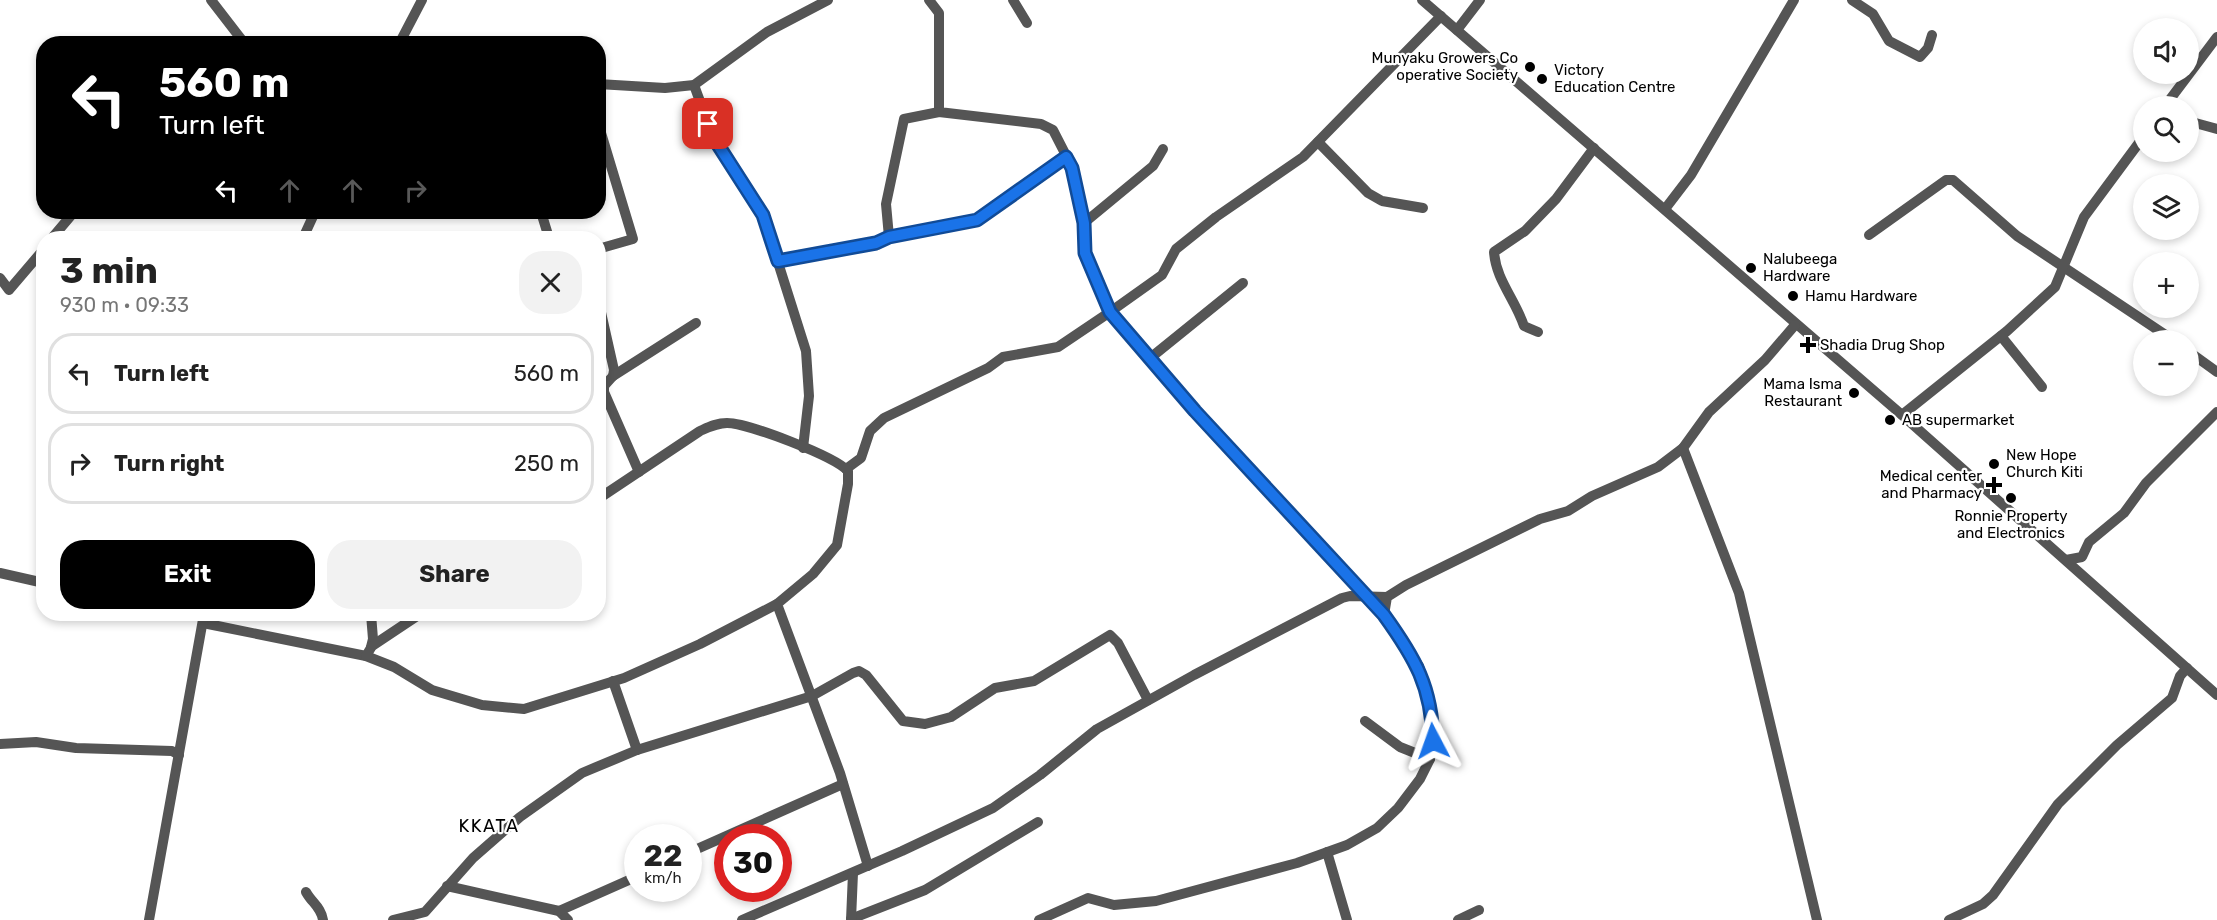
<!DOCTYPE html>
<meta charset="utf-8">
<style>
body{margin:0;font-family:Rubik,sans-serif;background:#f2f2f2;color:#222;height:100vh;display:flex;flex-direction:column;font-size:22px;white-space:nowrap}
*{box-sizing:border-box;margin:0}
p{font-size:20px;color:#767676}
.icon{flex:none;width:33px;height:33px;fill:none;stroke:currentColor;stroke-width:2;stroke-linecap:round;stroke-linejoin:round}
.map{position:relative;flex:1;overflow:hidden}
.drawer{position:absolute;left:36px;top:231px;width:570px;height:390px;display:flex;flex-direction:column;background:#fff;border-radius:24px;box-shadow:0 3px 9px #0003}
.drawer>*{flex:none}
.guide{position:absolute;left:36px;top:36px;width:570px;height:183px;border-radius:24px;box-shadow:0 3px 9px #0003;background:#000;color:#fff;overflow:hidden}
.tools{position:absolute;left:2133px;top:18px;display:grid;gap:12px}
.tools a{display:grid;place-items:center;width:66px;height:66px;border-radius:50%;background:#fff;box-shadow:0 3px 9px #0003;font-size:30px}
.speed{position:absolute;left:624px;top:824px;display:flex;gap:12px;font-size:30px;font-weight:700;text-align:center}
.speed>*{display:grid;place-content:center;width:78px;height:78px;border-radius:50%;background:#fff;box-shadow:0 3px 9px #0003;line-height:1}
.speed small{font-size:15px;font-weight:400}
.speed .limit{border:9px solid #d22;background:#fff;color:#111}
.pin{position:absolute;display:grid;place-items:center;width:51px;height:51px;color:#fff;margin:-26px;border-radius:12px;box-shadow:0 3px 9px #0006}
.me{position:absolute;width:66px;margin:-33px;rotate:356deg;stroke-linejoin:round;filter:drop-shadow(0 0 4px #0008)}
.turn{display:flex;align-items:center;gap:21px;height:126px;padding:0 24px;font-size:27px}
.turn .icon{width:78px;height:78px;stroke-width:2.5}
.turn b{display:block;font-size:42px;line-height:51px}
.lanes{display:flex;align-items:center;height:57px;padding:0 24px;background:#0003;justify-content:center;gap:30px;direction:ltr}
.lanes .off{opacity:.35}
.round{display:grid;place-items:center;flex:none;width:63px;height:63px;border-radius:24px;background:#f2f2f2}
.headline{display:flex;align-items:center;justify-content:space-between;height:102px;padding:0 24px}
h1{font-size:36px;font-weight:700;line-height:45px}
.cta{display:flex;gap:12px;margin-top:auto;padding:12px 24px}
.cta a{flex:1;height:69px;border-radius:24px;background:#000;color:#fff;font-size:24px;font-weight:700;line-height:69px;text-align:center}
.cta a+a{background:#f2f2f2;color:#222}
ul{padding:0;list-style:none}
li{display:flex;align-items:center;gap:18px;height:81px;margin:0 12px 9px;padding:0 12px;border:3px solid #e0e0e0;border-radius:24px}
li div{flex:1}
li b{display:block;font-size:22px}
li em{font-style:normal}
.map>svg:first-child{display:block}
.lines{fill:none;stroke-linecap:round;stroke-linejoin:round}
.minor{stroke:#555;stroke-width:10}
.route-casing{stroke:#114b97;stroke-width:15}
.route{stroke:#1a73e8;stroke-width:10}
.poi-dot{fill:#000;stroke:#fff;stroke-width:2}
.labels{text-anchor:middle;stroke-width:4.5;stroke-linejoin:round;paint-order:stroke}
.poi-label{font-size:15px;fill:#000;stroke:#fff;text-anchor:start}
.quarter-label{font-size:18px;letter-spacing:1.5px;fill:#000;stroke:#fff}
</style>
<div class="map">
<svg width="2217" height="920" viewBox="0 0 2217 920">
<rect width="100%" height="100%" fill="#fff"/>
<g class="lines">
<!-- minor -->
<g class="minor">
<path d="M211 0 245 44"/>
<path d="M929 0 939 13V112L1041 124 1053 130 1072 167 1084 223 1085 253 1110 312 1162 275 1176 249 1216 217 1303 157 1441 16"/>
<path d="M1013 0 1027 23"/>
<path d="M1422 0 1902 415 2217 695"/>
<path d="M1852 0 1873 14 1889 41 1920 57 1928 48 1932 35"/>
<path d="M1457 30 1480 0"/>
<path d="M399 44 422 0"/>
<path d="M598 84 665 88 694 85 767 32 828 0"/>
<path d="M694 85 713 137 763 215 806 351 809 396 803 448"/>
<path d="M2165 106 2217 37"/>
<path d="M2188 121 2217 129"/>
<path d="M598 123 633 239 598 249"/>
<path d="M1318 142 1368 193 1382 201 1423 208"/>
<path d="M1665 209 1691 175 1794 0"/>
<path d="M541 212 549 238"/>
<path d="M1084 223 1153 166 1163 149"/>
<path d="M1869 235 1946 180H1953L2017 236 2173 340"/>
<path d="M378 236 380 238"/>
<path d="M889 237 886 204 904 119 939 112"/>
<path d="M52 238 74 212"/>
<path d="M303 238 315 212"/>
<path d="M778 261 876 243 889 237 977 220 1066 157"/>
<path d="M0 278 9 290 44 249"/>
<path d="M598 299 614 370 613 376 604 386V392L639 472"/>
<path d="M1538 332 1524 326C1515 299 1496 280 1494 252L1525 231 1556 199 1594 148"/>
<path d="M2001 336 2042 387"/>
<path d="M2188 351 2217 372"/>
<path d="M1149 359 1243 283"/>
<path d="M613 376 696 323"/>
<path d="M1902 415 2007 331 2055 287 2084 217 2144 136"/>
<path d="M1683 448 1739 593 1817 920"/>
<path d="M846 469 861 458 870 431 884 418 988 368 1003 357 1058 347 1110 312 1195 411 1384 615"/>
<path d="M598 499 700 431C709 427 717 423 727 423 748 423 834 456 848 471V484L837 545 813 574 777 604 840 773 868 866"/>
<path d="M2066 560 2082 557 2089 542 2124 513 2146 483 2217 412"/>
<path d="M0 573 44 583"/>
<path d="M188 614 204 617"/>
<path d="M203 623 366 656 394 667 432 690 482 705 524 709 624 678 700 644 777 604"/>
<path d="M371 647 373 639 371 614"/>
<path d="M366 656 372 646 420 614"/>
<path d="M613 681 637 750"/>
<path d="M1365 721 1400 747 1430 759"/>
<path d="M0 744 36 742 76 748 172 751 179 755"/>
<path d="M1327 852 1347 920"/>
<path d="M688 853 843 784"/>
<path d="M447 886 559 911 568 920"/>
<path d="M306 892C312 903 321 907 323 920"/>
<path d="M559 911 638 876"/>
<path d="M851 919 925 890 1038 822"/>
<path d="M149 920 204 614"/>
<path d="M393 920 425 912 473 858 520 817 582 773 637 750 812 696 853 673 859 671 866 675 903 721 925 724 951 717 995 688 1034 681 1110 635 1118 643 1148 700"/>
<path d="M742 920 902 851 993 808 1040 775 1097 729 1194 675 1342 598 1350 596 1387 597"/>
<path d="M851 920 853 873"/>
<path d="M1039 920 1088 898 1114 905 1156 901 1297 863 1347 845 1377 828 1398 808 1420 779 1430 759 1433 741 1429 701 1419 666 1384 615 1387 597 1406 585 1540 519 1568 511 1592 496 1658 467 1683 448 1709 412 1765 360 1795 325"/>
<path d="M1458 920 1479 910"/>
<path d="M1949 920 1983 904 1993 895 2058 804 2117 745 2172 698 2180 676 2187 668"/>
</g>
</g>
<g class="lines">
<!-- route casing -->
<g class="route-casing">
<path id="route" d="M708 124 713 137 763 215 778 261 876 243 889 237 977 220 1066 157 1072 168 1084 223 1085 253 1110 312 1195 411 1384 615C1415 658 1432 687 1433 741"/>
</g>
<!-- route -->
<use href="#route" class="route"/>
</g>
<!-- markers -->
<g class="poi-dot">
<circle cx="1530" cy="67" r="6"/>
<circle cx="1542" cy="79" r="6"/>
<circle cx="1751" cy="268" r="6"/>
<circle cx="1793" cy="296" r="6"/>
<path d="M1805 336h6v6h6v6h-6v6h-6v-6h-6v-6h6z"/>
<circle cx="1854" cy="393" r="6"/>
<circle cx="1890" cy="420" r="6"/>
<circle cx="1994" cy="464" r="6"/>
<path d="M1991 476h6v6h6v6h-6v6h-6v-6h-6v-6h6z"/>
<circle cx="2011" cy="498" r="6"/>
</g>
<g class="labels">
<!-- poi labels -->
<g class="poi-label">
<text x="1518" y="63" text-anchor="end">Munyaku Growers Co<tspan x="1518" dy="17">operative Society</tspan></text>
<text x="1554" y="75">Victory<tspan x="1554" dy="17">Education Centre</tspan></text>
<text x="1763" y="264">Nalubeega<tspan x="1763" dy="17">Hardware</tspan></text>
<text x="1805" y="301">Hamu Hardware</text>
<text x="1820" y="350">Shadia Drug Shop</text>
<text x="1842" y="389" text-anchor="end">Mama Isma<tspan x="1842" dy="17">Restaurant</tspan></text>
<text x="1902" y="425">AB supermarket</text>
<text x="2006" y="460">New Hope<tspan x="2006" dy="17">Church Kiti</tspan></text>
<text x="1982" y="481" text-anchor="end">Medical center<tspan x="1982" dy="17">and Pharmacy</tspan></text>
<text x="2011" y="521" text-anchor="middle">Ronnie Property<tspan x="2011" dy="17">and Electronics</tspan></text>
</g>
<!-- quarter labels -->
<g class="quarter-label">
<text x="489" y="832">KKATA</text>
</g>
</g>
</svg>
<div class="tools">
<a><svg class="icon" aria-label="sound" viewBox="0 0 24 24"><path d="M4 9h4l5-4v14l-5-4H4zM17 9q2 3 0 6"/></svg></a>
<a><svg class="icon" aria-label="search" viewBox="0 0 24 24"><circle cx="10" cy="10" r="6"/><path d="M15 15l6 6"/></svg></a>
<a><svg class="icon" aria-label="layers" viewBox="0 0 24 24"><path d="M12 4l9 5-9 5-9-5zM3 14l9 5 9-5"/></svg></a>
<a>+</a>
<a>−</a>
</div>
<div class="speed"><div>22<small>km/h</small></div><div class="limit">30</div></div>
<div class="pin" style="left:708px;top:124px;background:#d93025"><svg class="icon" aria-label="arrive" viewBox="0 0 24 24"><path d="M6 21V4h12l-3 4 3 4H6"/></svg></div>
<svg class="me" style="left:1433px;top:741px" viewBox="-20 -20 40 40"><path d="M0-17L14 15 0 8-14 15z" fill="#1a73e8" stroke="#fff" stroke-width="4"/></svg>
<div class="guide">
<div class="turn"><svg class="icon" aria-label="left" viewBox="0 0 24 24"><path d="M17 20v-9H6M10 6l-5 5 5 5"/></svg><div><b>560 m</b>Turn left</div></div>
<div class="lanes"><svg class="icon" aria-label="left" viewBox="0 0 24 24"><path d="M17 20v-9H6M10 6l-5 5 5 5"/></svg><svg class="icon off" aria-label="ahead" viewBox="0 0 24 24"><path d="M12 20V5M6 11l6-6 6 6"/></svg><svg class="icon off" aria-label="ahead" viewBox="0 0 24 24"><path d="M12 20V5M6 11l6-6 6 6"/></svg><svg class="icon off" aria-label="right" viewBox="0 0 24 24"><path d="M7 20v-9h11M14 6l5 5-5 5"/></svg></div>
</div>
<section class="drawer">
<div class="headline"><div><h1>3 min</h1><p>930 m · 09:33</p></div><a class="round"><svg class="icon" aria-label="close" viewBox="0 0 24 24"><path d="M6 6l12 12M18 6L6 18"/></svg></a></div>
<ul>
<li><svg class="icon" aria-label="left" viewBox="0 0 24 24"><path d="M17 20v-9H6M10 6l-5 5 5 5"/></svg><div><b>Turn left</b></div><em>560 m</em></li>
<li><svg class="icon" aria-label="right" viewBox="0 0 24 24"><path d="M7 20v-9h11M14 6l5 5-5 5"/></svg><div><b>Turn right</b></div><em>250 m</em></li>
</ul>
<div class="cta"><a>Exit</a><a>Share</a></div>
</section>
</div>
